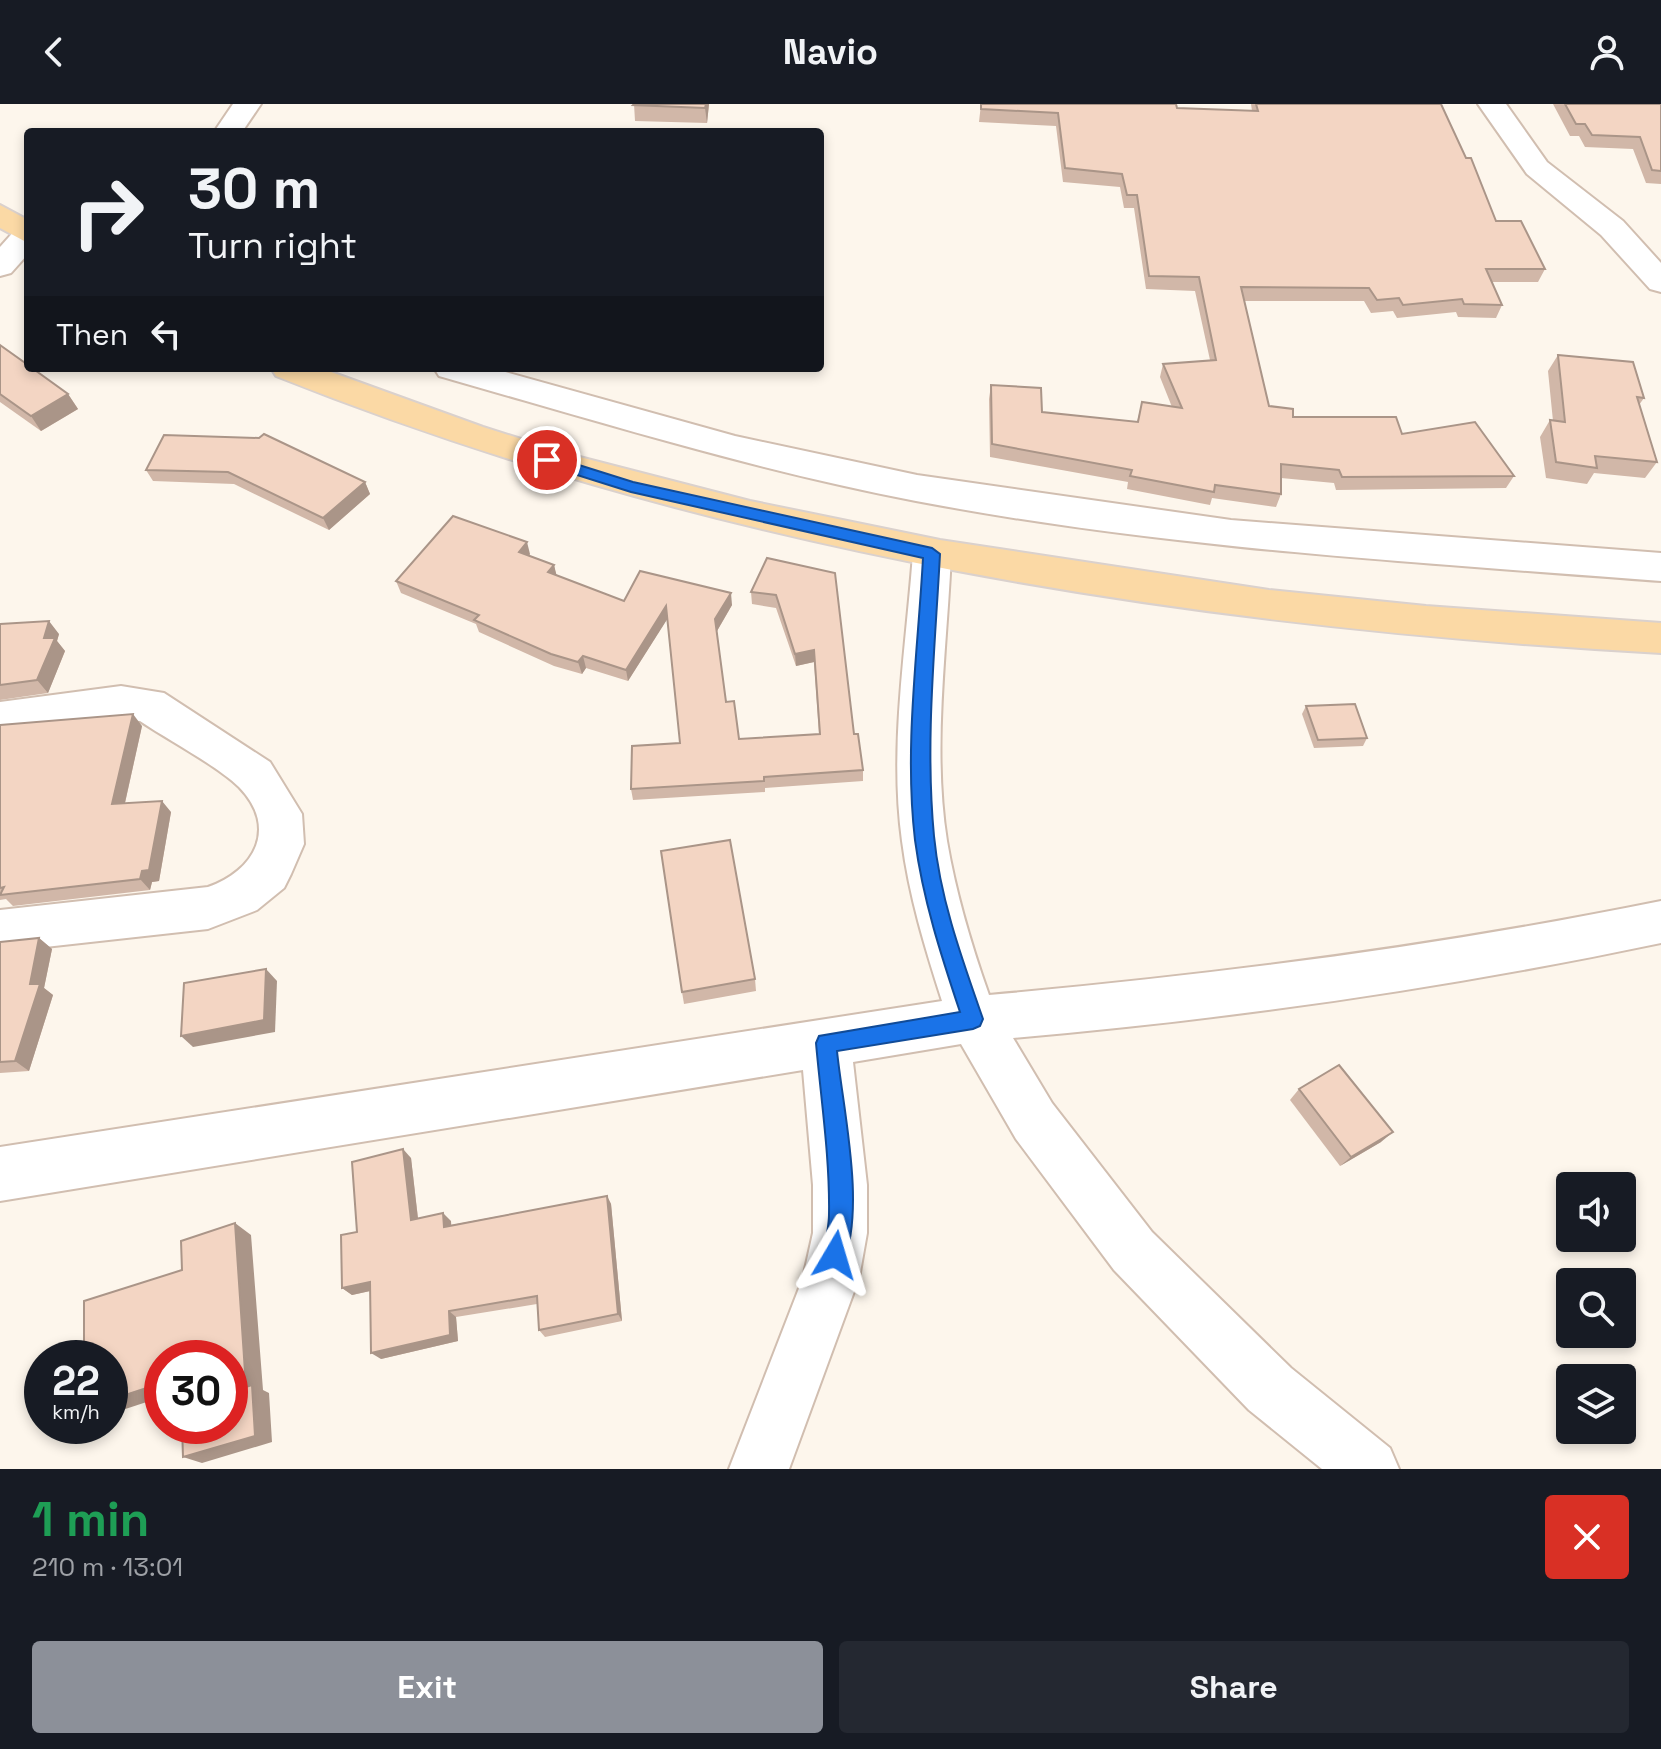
<!DOCTYPE html>
<meta charset="utf-8">
<style>
body{margin:0;font-family:"Space Grotesk",sans-serif;background:#242831;color:#f1f3f6;height:100vh;display:flex;flex-direction:column;font-size:30px;white-space:nowrap}
*{box-sizing:border-box;margin:0}
p{font-size:26px;color:#9ea1a6}
.icon{flex:none;width:44px;height:44px;fill:none;stroke:currentColor;stroke-width:2;stroke-linecap:round;stroke-linejoin:round}
.map{position:relative;height:1365px;overflow:hidden}
.drawer{display:flex;flex-direction:column;background:#171b24;flex:1}
.drawer>*{flex:none}
.hud{position:absolute;left:24px;top:24px;width:800px;height:244px;border-radius:8px;box-shadow:0 4px 12px #0003;background:#171b24;color:#f1f3f6;overflow:hidden}
.buttons{position:absolute;left:1556px;top:1068px;display:grid;gap:16px}
.buttons a{display:grid;place-items:center;width:80px;height:80px;border-radius:8px;background:#171b24;box-shadow:0 4px 12px #0003;font-size:40px}
.speed{position:absolute;left:24px;top:1236px;display:flex;gap:16px;font-size:40px;font-weight:700;text-align:center}
.speed>*{display:grid;place-content:center;width:104px;height:104px;border-radius:50%;background:#171b24;box-shadow:0 4px 12px #0003;line-height:1}
.speed small{font-size:20px;font-weight:400}
.speed .limit{border:12px solid #d22;background:#fff;color:#111}
.pin{position:absolute;display:grid;place-items:center;width:68px;height:68px;color:#fff;margin:-34px;border:4px solid #fff;border-radius:50%;box-shadow:0 2px 8px #0007}
.me{position:absolute;width:88px;margin:-44px;rotate:7deg;stroke-linejoin:round;filter:drop-shadow(0 0 6px #0008)}
.turn{display:flex;align-items:center;gap:28px;height:168px;padding:0 32px;font-size:36px}
.turn .icon{width:104px;height:104px;stroke-width:2.5}
.turn b{display:block;font-size:56px;line-height:68px}
.then{display:flex;align-items:center;height:76px;padding:0 32px;background:#0003;gap:16px;font-size:30px}
.round{display:grid;place-items:center;flex:none;width:84px;height:84px;border-radius:8px;background:#242831}
.headline{display:flex;align-items:center;justify-content:space-between;height:136px;padding:0 32px}
h1{font-size:48px;font-weight:700;line-height:60px;color:#1e9e55}
.primary-button{display:flex;gap:16px;margin-top:auto;padding:16px 32px}
.primary-button a{flex:1;height:92px;border-radius:8px;background:#8c9099;color:#fff;font-size:32px;font-weight:700;line-height:92px;text-align:center}
.primary-button a+a{background:#242831;color:#f1f3f6}
header{display:flex;justify-content:space-between;align-items:center;height:104px;padding:0 32px;background:#171b24;font-size:36px;font-weight:700}
.map>svg:first-child{display:block}
.lines{fill:none;stroke-linecap:round;stroke-linejoin:round}
.minor-casing{stroke:#d1beb0;stroke-width:4}
.major-casing{stroke:#dad1cd;stroke-width:4}
.minor{fill:#fff;fill-rule:evenodd}
.major{fill:#fbd9a5;fill-rule:evenodd}
.wall{fill:#d1b7a8}
.shaded-wall{fill:#aa9588}
.building{fill:#f3d5c3;stroke:#aa9588;stroke-width:2}
.route{fill:#1a73e8;stroke:#114b97;stroke-width:2}
</style>
<header><svg class="icon" aria-label="back" viewBox="0 0 24 24"><path d="M15 5l-7 7 7 7"/></svg>Navio<svg class="icon" aria-label="person" viewBox="0 0 24 24"><circle cx="12" cy="8" r="4"/><path d="M4 21q1-7 8-7t8 7"/></svg></header>
<div class="map">
<svg width="1661" height="1365" viewBox="0 0 1661 1365">
<rect width="100%" height="100%" fill="#fdf6ec"/>
<g class="lines">
<!-- minor casing -->
<g class="minor-casing">
<g id="minor">
<path d="M233 0H261L242 28H214Z"/>
<path d="M1478 0H1506L1547 58 1623 117 1661 159V188L1650 185 1601 131 1527 70Z"/>
<path d="M28 122V150L11 169 0 172V143L17 124Z"/>
<path d="M434 264H491L735 332 917 371 1231 416 1661 449V477C1412 458 1162 444 916 397 754 366 597 317 439 272Z"/>
<path d="M932 436 946 440 951 450C947 544 932 644 947 737 956 790 971 840 989 891 1215 871 1439 842 1661 797V839C1447 884 1231 915 1013 934L1052 999 1152 1128 1291 1264 1390 1344 1399 1365H1322L1249 1306 1114 1166 1016 1035 961 940 853 958 867 1081V1129L859 1174 789 1365H729L803 1174 813 1129V1081L803 966 0 1097V1043L942 897C925 844 909 792 902 737 889 643 906 544 913 450L918 440Z"/>
<path d="M121 582 164 589 270 658 302 710 304 740 291 770 284 784 257 806 208 825 0 848V806L208 783C254 767 279 724 239 683 216 661 168 636 140 617L121 616 0 632V598Z"/>
</g>
</g>
<!-- major casing -->
<g class="major-casing">
<g id="major">
<path d="M0 101 28 116V139L0 124Z"/>
<path d="M271 264H320L483 323 572 351 750 397 940 436 1269 486 1426 502 1661 519V549C1188 523 717 448 276 272Z"/>
</g>
</g>
<!-- minor -->
<use href="#minor" class="minor"/>
<!-- major -->
<use href="#major" class="major"/>
</g>
<!-- wall -->
<g class="wall">
<path d="M626 0H709L707 19 635 17 634 0Z"/>
<path d="M981 0 1252 7 1251 0H1441L1496 117 1545 165 1538 178H1492L1502 201 1496 214 1458 213 1456 208 1397 214 1393 207 1371 209 1364 197H1244L1269 302 1293 313 1402 330 1514 372 1506 384 1336 386 1334 379 1281 374V390L1276 403 1212 394 1210 401 1127 385 1128 378 990 353 989 295 991 281 1042 308 1137 318 1142 298 1172 303 1160 273 1163 260 1210 256 1195 187 1146 185 1134 104H1124L1120 83 1063 78 1056 22 979 18Z"/>
<path d="M1553 0H1661V80L1646 79 1633 45 1585 43 1579 32H1570Z"/>
<path d="M0 241 68 290 78 305 41 327 0 298Z"/>
<path d="M1558 251 1644 294 1639 301 1657 358 1645 374 1594 369 1587 380 1546 374 1540 333 1550 316 1553 317 1548 267Z"/>
<path d="M164 331 365 378 370 390 329 426 234 380 153 377 146 366Z"/>
<path d="M530 450 529 452 554 461 556 471 624 497 732 501 717 527 726 598 739 635 819 630 814 558 796 562 776 504 752 500 751 488 767 454 854 630 863 666V677L765 684V688L633 696 631 685 680 639 667 515 628 577 586 564 582 570 554 562 479 528 476 520 401 489 396 477Z"/>
<path d="M0 520 59 530 57 537 65 547 48 589 0 596Z"/>
<path d="M1306 602 1367 634 1363 642 1314 644 1302 610Z"/>
<path d="M0 621 142 622 125 699 171 708 159 777 152 778 150 786 13 802 6 795 0 796Z"/>
<path d="M39 834 52 845 44 884 53 891 29 967 0 969V838Z"/>
<path d="M755 875 756 887 684 900 682 888Z"/>
<path d="M1299 985 1381 1038 1340 1062 1290 996Z"/>
<path d="M411 1054 418 1114 451 1117V1121L607 1092 611 1100 622 1217 545 1233 539 1226 537 1200 456 1213 458 1237 381 1255 370 1187 352 1191 342 1184 357 1128Z"/>
</g>
<!-- shaded-wall -->
<g class="shaded-wall">
<path d="M706 0H709L707 19 705 4Z"/>
<path d="M68 290 78 305 41 327 31 312Z"/>
<path d="M365 378 370 390 329 426 323 414Z"/>
<path d="M527 438 530 450 522 460 519 448Z"/>
<path d="M554 461 557 473 548 468Z"/>
<path d="M731 489 732 501 717 527 715 515Z"/>
<path d="M666 502 668 514 628 577 626 566Z"/>
<path d="M49 517 59 530 57 537 65 547 48 589 37 576 44 534Z"/>
<path d="M814 546V558L796 562 795 550Z"/>
<path d="M583 552 586 564 582 570 578 558Z"/>
<path d="M133 610 142 622 122 712 112 700Z"/>
<path d="M162 697 171 708 159 777 152 778 150 786 140 775Z"/>
<path d="M39 834 52 845 44 884 53 891 29 967 15 957Z"/>
<path d="M266 865 277 877 275 928 193 943 181 932Z"/>
<path d="M1393 1028 1381 1038 1340 1062 1351 1053Z"/>
<path d="M403 1045 411 1054 419 1124 411 1116Z"/>
<path d="M607 1092 611 1100 622 1217 618 1210Z"/>
<path d="M443 1109 451 1117 452 1131 444 1123Z"/>
<path d="M235 1119 251 1131 263 1286 269 1289 272 1338 202 1359 183 1353 246 1283Z"/>
<path d="M370 1178 379 1185 352 1191 342 1184Z"/>
<path d="M449 1207 456 1213 458 1237 381 1255 371 1249Z"/>
<path d="M162 1279V1293L110 1310V1296Z"/>
</g>
<!-- building -->
<g class="building">
<path d="M634 0H706L705 4 633 1Z"/>
<path d="M981 0H1176L1177 4 1258 7 1256 0H1441L1466 54H1471L1496 117H1521L1545 165H1486L1502 201 1464 200 1462 195 1403 201 1399 194 1377 196 1369 184 1241 183 1269 302 1293 305V313H1396L1402 330 1475 318 1514 372 1342 373 1339 366 1281 360V390L1215 381 1214 388 1130 372 1132 366 992 340 991 281 1041 284 1042 308 1138 318 1142 298 1182 304 1163 260 1216 256 1199 173 1149 172 1137 91H1127L1122 70 1065 64 1058 9 981 5Z"/>
<path d="M1565 0H1661V67L1652 66 1640 33 1592 31 1585 20H1576Z"/>
<path d="M0 241 28 261V264H32L68 290 31 312 0 290Z"/>
<path d="M1558 251 1633 258 1644 294 1637 293 1657 358 1595 352 1597 364 1556 358 1550 316 1565 318Z"/>
<path d="M264 330 365 378 323 414 228 368 146 366 164 331 259 334Z"/>
<path d="M453 412 527 438 519 448 554 461 548 468 624 497 640 467 731 489 715 515 726 598 734 597 739 635 820 630 814 546 795 550 776 491 751 488 767 454 835 469 854 630H858L863 666 764 673V677L631 685 632 642 680 639 666 502 626 566 583 552 578 558 551 550 474 516 479 511 396 477Z"/>
<path d="M49 517 44 534H55L37 576 0 581V520Z"/>
<path d="M1355 600 1367 634 1318 636 1306 602Z"/>
<path d="M133 610 112 700 162 697 149 766 142 767 140 775 0 791 4 783 0 784V621Z"/>
<path d="M730 736 755 875 682 888 661 747Z"/>
<path d="M39 834 30 880H40L15 957 0 958V838Z"/>
<path d="M266 865 264 916 181 932 184 879Z"/>
<path d="M1339 961 1393 1028 1351 1053 1299 985Z"/>
<path d="M403 1045 411 1116 443 1109 444 1123 607 1092 618 1210 539 1226 537 1192 449 1207 450 1231 371 1249 370 1178 342 1184 341 1131 357 1128 352 1058Z"/>
<path d="M235 1119 246 1283 252 1281 255 1332 183 1353 182 1322H230V1254H162V1279L110 1296V1254H84V1197L182 1166 181 1137Z"/>
</g>
<!-- route -->
<path class="route" d="M547 351 633 378 932 444 940 450C935 544 925 638 934 732 940 795 962 855 983 915L980 922 973 925 837 947C843 1006 866 1104 843 1159L835 1163 827 1159C822 1146 829 1126 829 1111 830 1054 821 996 816 939L819 932 960 908C941 851 923 796 915 736 904 643 918 547 923 454L631 388 542 360 539 356Z"/>
</svg>
<div class="buttons">
<a><svg class="icon" aria-label="sound" viewBox="0 0 24 24"><path d="M4 9h4l5-4v14l-5-4H4zM17 9q2 3 0 6"/></svg></a>
<a><svg class="icon" aria-label="search" viewBox="0 0 24 24"><circle cx="10" cy="10" r="6"/><path d="M15 15l6 6"/></svg></a>
<a><svg class="icon" aria-label="layers" viewBox="0 0 24 24"><path d="M12 4l9 5-9 5-9-5zM3 14l9 5 9-5"/></svg></a>
</div>
<div class="speed"><div>22<small>km/h</small></div><div class="limit">30</div></div>
<div class="pin" style="left:547px;top:356px;background:#d93025"><svg class="icon" aria-label="arrive" viewBox="0 0 24 24"><path d="M6 21V4h12l-3 4 3 4H6"/></svg></div>
<svg class="me" style="left:835px;top:1151px" viewBox="-20 -20 40 40"><path d="M0-17L14 15 0 8-14 15z" fill="#1a73e8" stroke="#fff" stroke-width="4"/></svg>
<div class="hud">
<div class="turn"><svg class="icon" aria-label="right" viewBox="0 0 24 24"><path d="M7 20v-9h11M14 6l5 5-5 5"/></svg><div><b>30 m</b>Turn right</div></div>
<div class="then">Then<svg class="icon" aria-label="left" viewBox="0 0 24 24"><path d="M17 20v-9H6M10 6l-5 5 5 5"/></svg></div>
</div>
</div>
<section class="drawer">
<div class="headline"><div><h1>1 min</h1><p>210 m · 13:01</p></div><a class="round" style="background:#d93025;color:#fff"><svg class="icon" aria-label="close" viewBox="0 0 24 24"><path d="M6 6l12 12M18 6L6 18"/></svg></a></div>
<div class="primary-button"><a>Exit</a><a>Share</a></div>
</section>
